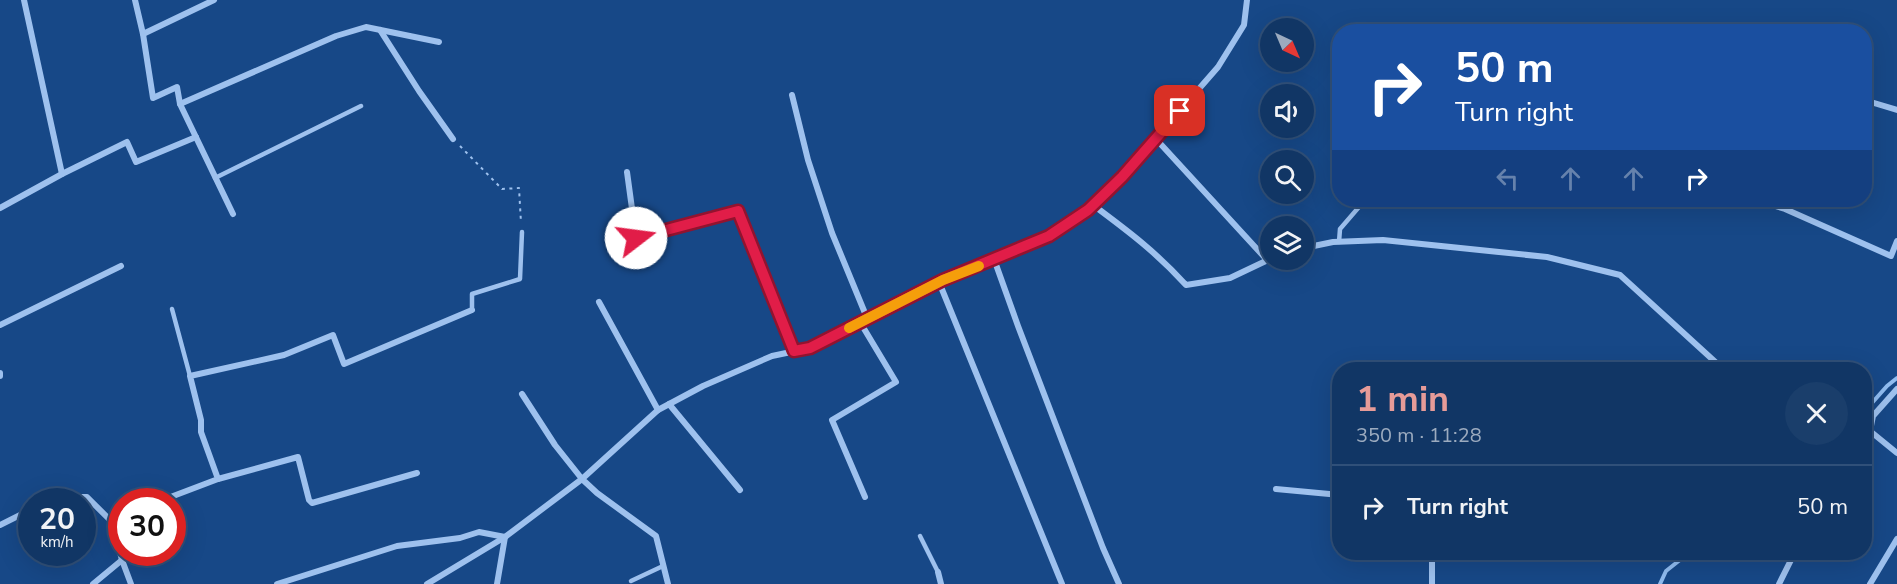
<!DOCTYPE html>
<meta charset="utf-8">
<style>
body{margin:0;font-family:"Nunito Sans",sans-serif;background:#1a3e6b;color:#f1f3f6;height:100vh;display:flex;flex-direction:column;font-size:22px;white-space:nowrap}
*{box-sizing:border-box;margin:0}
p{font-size:20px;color:#9cabbf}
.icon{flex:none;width:33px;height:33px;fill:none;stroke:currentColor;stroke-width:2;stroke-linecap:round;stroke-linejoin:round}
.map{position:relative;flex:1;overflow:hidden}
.panel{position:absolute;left:1332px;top:362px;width:540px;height:198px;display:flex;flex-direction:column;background:#113665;border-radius:24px;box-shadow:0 6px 24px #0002,0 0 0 2px #305079}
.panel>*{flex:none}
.guide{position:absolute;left:1332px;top:24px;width:540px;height:183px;border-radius:24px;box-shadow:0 6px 24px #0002,0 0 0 2px #305079;background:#1a4fa0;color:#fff;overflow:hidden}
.needle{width:39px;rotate:136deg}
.fabs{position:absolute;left:1260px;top:18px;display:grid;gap:12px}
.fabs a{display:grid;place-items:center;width:54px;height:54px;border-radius:50%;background:#113665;box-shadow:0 6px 24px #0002,0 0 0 2px #305079;font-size:30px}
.speed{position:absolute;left:18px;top:488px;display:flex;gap:12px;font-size:30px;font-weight:700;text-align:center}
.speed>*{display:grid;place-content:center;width:78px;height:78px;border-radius:50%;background:#113665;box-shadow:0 6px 24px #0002,0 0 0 2px #305079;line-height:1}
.speed small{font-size:15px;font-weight:400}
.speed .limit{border:9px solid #d22;background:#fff;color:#111}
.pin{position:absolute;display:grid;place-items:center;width:51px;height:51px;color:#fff;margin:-26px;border-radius:12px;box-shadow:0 3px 9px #0006}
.me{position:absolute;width:66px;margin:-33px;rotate:75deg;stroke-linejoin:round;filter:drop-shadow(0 0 4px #0008)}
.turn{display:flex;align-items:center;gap:21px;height:126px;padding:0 24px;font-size:27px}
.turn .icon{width:78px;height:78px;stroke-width:2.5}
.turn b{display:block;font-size:42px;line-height:51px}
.lanes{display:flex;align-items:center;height:57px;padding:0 24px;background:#0003;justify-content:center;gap:30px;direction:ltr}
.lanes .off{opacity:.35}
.round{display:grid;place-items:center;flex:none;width:63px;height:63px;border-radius:32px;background:#1a3e6b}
.head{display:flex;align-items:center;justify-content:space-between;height:102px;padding:0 24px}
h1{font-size:36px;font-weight:700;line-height:45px;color:#e69b98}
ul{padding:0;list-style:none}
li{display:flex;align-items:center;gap:18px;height:84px;padding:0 24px;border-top:2px solid #305079}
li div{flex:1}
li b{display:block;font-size:22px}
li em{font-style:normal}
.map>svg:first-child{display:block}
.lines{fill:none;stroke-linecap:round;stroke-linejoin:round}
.stream{stroke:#90bcf0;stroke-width:4}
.path{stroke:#9ec1ee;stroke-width:2;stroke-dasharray:3 4.5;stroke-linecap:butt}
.lane{stroke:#9ec1ee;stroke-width:4.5}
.street{stroke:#9ec1ee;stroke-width:6}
.route-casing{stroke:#92132f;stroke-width:15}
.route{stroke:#e11d48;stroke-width:10}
.slow{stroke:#f59e0b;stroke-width:10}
</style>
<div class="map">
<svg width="1897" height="584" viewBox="0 0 1897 584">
<rect width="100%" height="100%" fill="#174887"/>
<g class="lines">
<!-- stream -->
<g class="stream">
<path d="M1864 412 1887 386 1897 378"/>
<path d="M1723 552 1726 554 1774 558 1778 552"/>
<path d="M1660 584 1666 571 1690 552"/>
</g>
<!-- path -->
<path class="path" d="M460 146 502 189 519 188 521 223"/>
<!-- lane -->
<g class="lane">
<path d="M215 178 361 106"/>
<path d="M1339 242 1340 229 1365 200"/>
<path d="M172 309 190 376"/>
<path d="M472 310V294L520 279 522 232"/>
<path d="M920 536 938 572"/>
<path d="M631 581 663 566"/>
</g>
<!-- street -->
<g class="street">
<path d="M24 0 62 174"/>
<path d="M135 0 143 34 153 98 177 87 180 104 233 214"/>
<path d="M380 30 419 91 453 139"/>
<path d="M143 34 214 0"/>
<path d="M792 95 808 160 832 233 867 318"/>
<path d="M1864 100 1897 110"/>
<path d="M180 104 336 36 366 27 439 42"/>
<path d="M1156 139 1267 260"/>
<path d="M627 172 636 238 738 211 794 352"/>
<path d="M1756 200 1785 209 1891 256 1897 241"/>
<path d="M1093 205C1128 231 1156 252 1186 285L1230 278 1270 259"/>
<path d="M0 208 62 174 127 142 136 162 196 137"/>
<path d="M1304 248 1333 242 1383 240 1547 257 1620 275 1723 369"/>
<path d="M994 259 1018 326 1103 548 1119 584"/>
<path d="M939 282 1062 584"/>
<path d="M599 302 658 410"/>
<path d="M860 322 896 382 832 420 865 497"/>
<path d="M0 325 121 266"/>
<path d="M0 373V376"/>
<path d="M669 404 740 490"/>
<path d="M1870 431 1897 453"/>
<path d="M1864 439 1870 431 1873 416 1897 389"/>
<path d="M218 479 298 457 309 500 312 503 417 473"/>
<path d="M1276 489 1340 495"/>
<path d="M46 501 65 497H87L112 522 122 518"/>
<path d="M160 501 218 479 201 432V420L190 376 284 355 333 335 344 364 472 310"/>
<path d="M112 522 122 560 131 584"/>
<path d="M0 525 32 509"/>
<path d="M938 572 941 584"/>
<path d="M93 584 122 560"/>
<path d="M277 584 397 546 460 538 479 532 505 537 497 584"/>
<path d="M427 584 505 537 582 479 555 445 522 394"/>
<path d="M668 584 656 536 597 493 582 479 658 410 703 386 772 356 810 348 943 280 1049 236 1088 210 1122 177 1218 67 1244 25 1247 0"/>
<path d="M1432 584V552"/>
<path d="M1779 584 1795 552"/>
<path d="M1870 584 1897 539"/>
</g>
</g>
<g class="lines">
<!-- route casing -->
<g class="route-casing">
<path id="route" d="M636 238 738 211 794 351 810 348 943 280 1049 236 1088 210 1122 177 1180 111"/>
</g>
<!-- route -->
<use href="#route" class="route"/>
<!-- slow -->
<path class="slow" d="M849 328 943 280 979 266"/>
</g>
</svg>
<div class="fabs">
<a><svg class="needle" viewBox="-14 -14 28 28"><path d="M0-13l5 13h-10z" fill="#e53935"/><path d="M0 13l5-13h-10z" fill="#9cabbf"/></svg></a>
<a><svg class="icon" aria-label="sound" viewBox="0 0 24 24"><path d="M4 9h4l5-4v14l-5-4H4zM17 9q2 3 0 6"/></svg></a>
<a><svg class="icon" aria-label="search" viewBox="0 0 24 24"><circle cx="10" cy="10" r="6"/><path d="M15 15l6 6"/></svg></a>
<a><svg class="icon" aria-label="layers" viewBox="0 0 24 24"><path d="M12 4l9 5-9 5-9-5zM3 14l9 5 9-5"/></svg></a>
</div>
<div class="speed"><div>20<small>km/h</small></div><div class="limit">30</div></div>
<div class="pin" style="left:1180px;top:111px;background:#d93025"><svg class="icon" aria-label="arrive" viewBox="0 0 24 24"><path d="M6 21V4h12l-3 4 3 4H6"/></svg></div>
<svg class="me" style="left:636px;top:238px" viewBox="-20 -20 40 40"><circle r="19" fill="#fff"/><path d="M0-13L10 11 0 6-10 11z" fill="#e11d48"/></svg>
<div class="guide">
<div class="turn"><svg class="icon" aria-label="right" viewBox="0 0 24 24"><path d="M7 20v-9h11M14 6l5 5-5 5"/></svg><div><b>50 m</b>Turn right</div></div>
<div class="lanes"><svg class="icon off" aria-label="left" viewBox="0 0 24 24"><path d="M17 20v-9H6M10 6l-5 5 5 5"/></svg><svg class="icon off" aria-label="ahead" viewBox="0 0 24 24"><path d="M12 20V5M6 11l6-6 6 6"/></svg><svg class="icon off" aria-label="ahead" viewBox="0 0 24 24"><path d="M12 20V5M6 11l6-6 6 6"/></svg><svg class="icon" aria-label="right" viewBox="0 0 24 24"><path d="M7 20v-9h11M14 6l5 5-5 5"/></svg></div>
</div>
<section class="panel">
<div class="head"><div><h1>1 min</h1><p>350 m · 11:28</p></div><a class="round"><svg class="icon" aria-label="close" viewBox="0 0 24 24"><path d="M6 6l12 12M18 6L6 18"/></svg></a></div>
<ul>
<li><svg class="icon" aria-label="right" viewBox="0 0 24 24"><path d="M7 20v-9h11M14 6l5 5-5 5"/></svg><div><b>Turn right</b></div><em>50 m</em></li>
</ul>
</section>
</div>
